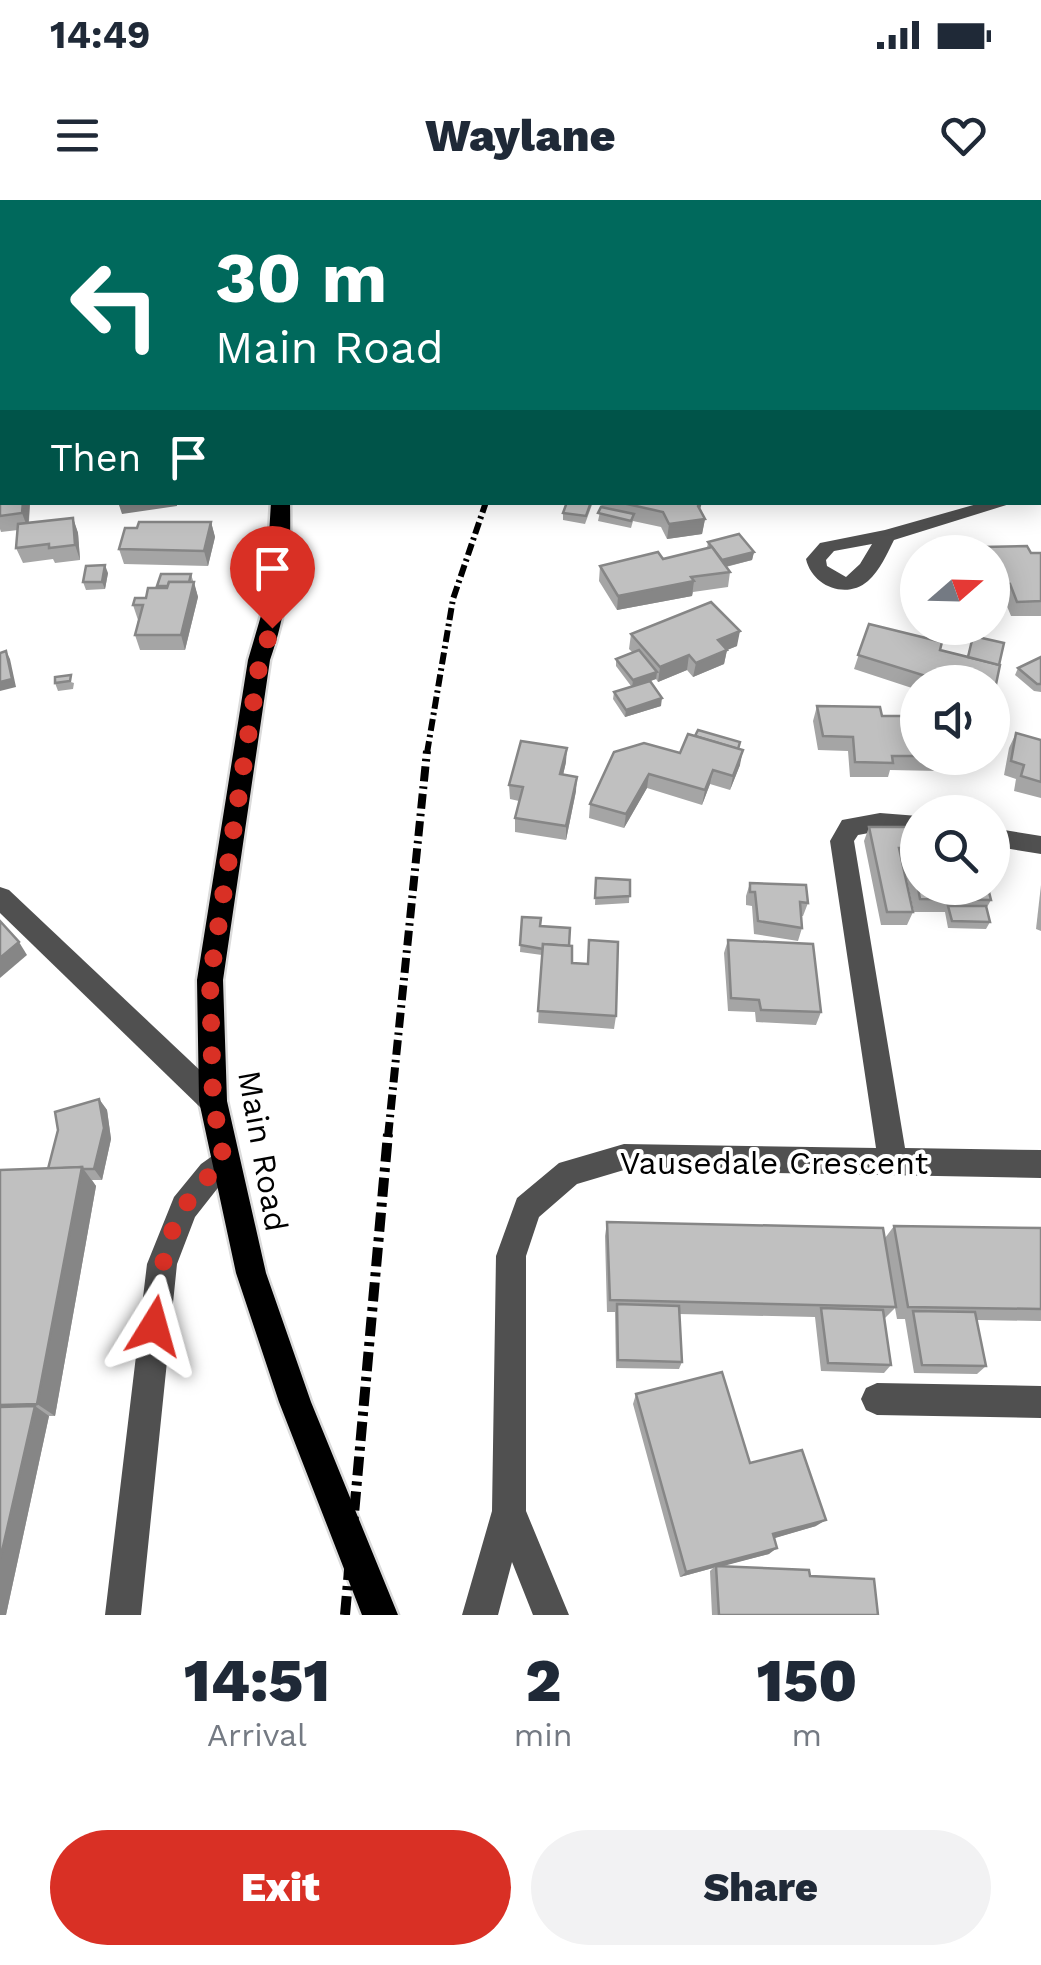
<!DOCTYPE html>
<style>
body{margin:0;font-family:"Work Sans",sans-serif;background:#f2f2f3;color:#1f2937;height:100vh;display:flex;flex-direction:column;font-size:38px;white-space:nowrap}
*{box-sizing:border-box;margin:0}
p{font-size:32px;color:#747a83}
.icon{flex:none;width:55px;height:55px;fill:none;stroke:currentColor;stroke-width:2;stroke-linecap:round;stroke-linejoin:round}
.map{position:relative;height:1415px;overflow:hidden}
.details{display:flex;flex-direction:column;background:#fff;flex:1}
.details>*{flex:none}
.guide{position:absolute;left:0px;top:0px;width:1042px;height:305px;box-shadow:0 5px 25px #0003;background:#00695c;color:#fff;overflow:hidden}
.needle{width:65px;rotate:70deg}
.buttons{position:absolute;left:900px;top:335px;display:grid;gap:20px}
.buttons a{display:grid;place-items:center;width:110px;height:110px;border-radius:50%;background:#fff;box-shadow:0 5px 25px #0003;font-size:50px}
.pin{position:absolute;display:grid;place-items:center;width:85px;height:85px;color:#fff;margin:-102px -42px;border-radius:50% 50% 50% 0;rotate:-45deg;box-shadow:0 0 10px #0007}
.pin .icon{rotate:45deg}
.me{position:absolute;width:110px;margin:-55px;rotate:8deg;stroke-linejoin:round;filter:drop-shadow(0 0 8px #0008)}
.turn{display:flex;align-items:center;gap:35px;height:210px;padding:0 50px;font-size:45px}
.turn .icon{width:130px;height:130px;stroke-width:2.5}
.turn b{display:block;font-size:70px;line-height:85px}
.then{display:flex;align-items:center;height:95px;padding:0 50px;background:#0003;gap:20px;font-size:38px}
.eta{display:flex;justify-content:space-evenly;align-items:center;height:170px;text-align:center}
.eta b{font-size:60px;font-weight:800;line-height:70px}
.action{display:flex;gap:20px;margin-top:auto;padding:20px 50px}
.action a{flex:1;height:115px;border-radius:60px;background:#d93025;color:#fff;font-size:40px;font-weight:800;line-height:115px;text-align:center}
.action a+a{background:#f2f2f3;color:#1f2937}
.status{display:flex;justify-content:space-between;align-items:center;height:70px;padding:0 50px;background:#fff;direction:ltr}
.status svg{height:28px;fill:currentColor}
header{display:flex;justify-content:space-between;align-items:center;height:130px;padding:0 50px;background:#fff;font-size:45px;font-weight:800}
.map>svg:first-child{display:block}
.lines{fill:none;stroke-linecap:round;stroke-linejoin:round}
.major-casing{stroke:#dbdbdb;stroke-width:5}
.minor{fill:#505050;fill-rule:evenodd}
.major{fill:#000;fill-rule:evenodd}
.rail-far3{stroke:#000;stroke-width:5;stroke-dasharray:10 4 1 4;stroke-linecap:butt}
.rail-far2{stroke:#000;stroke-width:6;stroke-dasharray:12 4 2.5 4;stroke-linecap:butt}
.rail-far1{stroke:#000;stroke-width:8;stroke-dasharray:15 5 2.5 5;stroke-linecap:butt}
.rail{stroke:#000;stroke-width:10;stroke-dasharray:19 6 4 6;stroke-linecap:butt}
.wall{fill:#a5a5a5}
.shaded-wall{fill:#868686}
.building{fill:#c0c0c0;stroke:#868686;stroke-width:2.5}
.route{stroke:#d93025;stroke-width:18;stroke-dasharray:0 32.4}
.labels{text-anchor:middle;stroke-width:8;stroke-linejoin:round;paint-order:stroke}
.street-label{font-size:32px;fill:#000;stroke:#fff}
</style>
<div class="status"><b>14:49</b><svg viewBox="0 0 49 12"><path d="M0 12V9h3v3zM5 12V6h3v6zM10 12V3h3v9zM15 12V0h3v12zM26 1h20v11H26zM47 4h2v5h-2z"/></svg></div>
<header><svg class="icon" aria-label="menu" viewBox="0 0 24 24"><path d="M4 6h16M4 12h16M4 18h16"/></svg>Waylane<svg class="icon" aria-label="heart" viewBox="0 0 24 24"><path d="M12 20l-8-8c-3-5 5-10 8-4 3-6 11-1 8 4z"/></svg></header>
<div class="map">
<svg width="1041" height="1415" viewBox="0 0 1041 1415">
<rect width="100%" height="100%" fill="#fff"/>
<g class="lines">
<!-- major casing -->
<g class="major-casing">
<g id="major">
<rect x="304" y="0" width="14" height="2"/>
<path d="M271 302H290C291 357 289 408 270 460L223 780 227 901 266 1073 311 1202 398 1415H362L279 1202 236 1073 199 901 197 780 248 460 265 402Z"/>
</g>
</g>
<!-- minor -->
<g class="minor">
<path d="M523 0H542L543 2H524Z"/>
<path d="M943 0H963L964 2H944Z"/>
<rect x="1040" y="31" width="1" height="10"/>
<rect x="0" y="146" width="2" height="10"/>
<rect x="1040" y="288" width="1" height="12"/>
<path d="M984 302H1016L894 340C887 354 880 370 868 381 846 400 812 386 806 359L820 343 885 330ZM872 344 860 364 846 377 827 366 826 360 834 351Z"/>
<path d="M880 613 918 616V634L880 631 858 635 854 641 905 948 1041 950V978L624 970 577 984 539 1017 526 1056V1311L569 1415H533L512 1362 498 1415H462L492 1311 496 1056 517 998 559 963 624 944 876 948 830 641 842 620Z"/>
<path d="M992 628 1041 636V654L992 646Z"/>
<path d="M0 687 9 690 223 892 227 901 223 910 213 914 203 910 0 713Z"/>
<path d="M225 947 235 951 239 961 195 1017 177 1064 141 1415H105L147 1064 174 997 201 964Z"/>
<path d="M877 1183 1041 1186V1218L877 1215 866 1210 861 1199 866 1188Z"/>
</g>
<!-- major -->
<use href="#major" class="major"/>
<!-- rail-far3 -->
<path class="rail-far3" d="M745 2 749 0"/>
<!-- rail-far2 -->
<path class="rail-far2" d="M427 553 453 399 486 302"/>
<!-- rail-far1 -->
<path class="rail-far1" d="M388 937 427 551"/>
<!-- rail -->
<path class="rail" d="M345 1415 388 934"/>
</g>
<!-- wall -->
<g class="wall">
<path d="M153 0H188L154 2Z"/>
<path d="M357 0H408L403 2H357Z"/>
<path d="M600 0H670V2H641L642 0 639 2H602Z"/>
<rect x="0" y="77" width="2" height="33"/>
<path d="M0 266 30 302 29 322 73 318 78 333 80 360 55 363 53 359 23 363 16 348 18 330 1 332 0 329Z"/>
<path d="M567 302H593L585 324 563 320V313Z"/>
<path d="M602 302H702L700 309 705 319 702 334 667 339 661 327 633 321 631 328 598 321Z"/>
<path d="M211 322 215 337 208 366 124 364 119 349Z"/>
<path d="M708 342 754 352 752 360 726 367 730 372 728 387 693 392 692 396 617 410 599 381 600 366 663 359 707 348Z"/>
<path d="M984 347 1031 353H1041V416H1011L1004 399 996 400 992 391V352H982Z"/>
<path d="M108 373 105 389 86 390 83 382Z"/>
<path d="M191 374 198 397 185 450H140L135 435 138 420 133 405 158 388 157 386Z"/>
<path d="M869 424 942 442 940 450 967 457 973 436 1004 443 999 465H1000L992 495V482H918V490L854 469Z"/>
<path d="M631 434 737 446 727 450 724 464 693 477 687 470 658 482 656 479 650 481 661 506 625 517 613 499 614 492 631 486 616 466V459L633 453 629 449Z"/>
<path d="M1041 457V492L1034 491 1015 475 1018 468Z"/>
<path d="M55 477 74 483 73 489 58 491 55 483Z"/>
<path d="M817 506 882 516H918V558H944L939 571 890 570 888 577H850L848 551 818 550 813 521Z"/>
<path d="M1016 533 1041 540V598L1014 591 1016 579 1004 575 1009 548Z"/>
<path d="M739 549 740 565 730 590 710 584 702 605 647 588 624 628 589 618 590 604 680 553Z"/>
<path d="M566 562 563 575 576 591 566 640 515 632V618L519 601 510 599 509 585Z"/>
<path d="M869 627H918V688L991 700 986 709 990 722 986 729 948 728 945 712H914L903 662 913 712 907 725H881L864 641Z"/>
<path d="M596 678 630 680 629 703 595 705Z"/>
<path d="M750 683 808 703 803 716H801L802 728 798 741 754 734 752 706 746 705V696Z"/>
<path d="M1041 685V731L1036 729Z"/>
<path d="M522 717 541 726 569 746 572 763 588 764 616 816 614 829 538 823 542 755 520 752Z"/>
<path d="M728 740 821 812 816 825 756 822 755 812 728 811 724 753Z"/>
<path d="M99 899 107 910 111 939 102 980H92L96 986 55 1216H49L6 1415H0V970L48 969Z"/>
<path d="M607 1022 885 1038 894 1026 1041 1028V1121L977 1120 986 1166 977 1174 914 1173 905 1119H897L895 1108 884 1119 891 1165 884 1173 821 1171 815 1117 679 1114 682 1162 679 1169 616 1168 615 1112H607L605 1036Z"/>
<path d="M636 1194 750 1263 816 1326 774 1338 769 1354 721 1366 810 1376 878 1415H712L710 1371 713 1368 680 1377 633 1204Z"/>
</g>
<!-- shaded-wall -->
<g class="shaded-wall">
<path d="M378 0H408L403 2H378Z"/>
<path d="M0 222 2 228 1 247 0 244Z"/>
<path d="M23 302H30L28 329 22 313Z"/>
<path d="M118 302H177V306L122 314Z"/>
<path d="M699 302 702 303 696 320 705 319 702 334 667 339 669 324Z"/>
<path d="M73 318 78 333 80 360 75 345Z"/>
<path d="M211 322 215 337 208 366 204 351Z"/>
<path d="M754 352 752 360 720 368 721 360Z"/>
<path d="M105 365 108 373 105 389 102 382Z"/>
<path d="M694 381 692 396 617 410 618 396Z"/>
<path d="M194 382 198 397 185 450 181 435Z"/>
<path d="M740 431 737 446 727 450 724 464 693 477 696 463 718 440Z"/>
<path d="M6 451 10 459 16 487 0 491V482Z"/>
<path d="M689 455 687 470 658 482 660 467Z"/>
<path d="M657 472 656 479 632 488 633 480Z"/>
<path d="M662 498 661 506 625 517 626 510Z"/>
<path d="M567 548 566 562 560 588V574Z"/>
<path d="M743 550 740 565 730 590 733 576Z"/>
<path d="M713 570 710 584 702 605 705 590Z"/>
<path d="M649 574 647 588 624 628 626 614Z"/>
<path d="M577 577 576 591 566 640V626Z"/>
<path d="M19 742 27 755 0 778V758Z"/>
<path d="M99 899 107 910 111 939 102 980 94 969Z"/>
<path d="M82 967 96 986 55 1216 37 1204Z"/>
<path d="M35 1206 49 1216 6 1415H0V1360Z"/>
<path d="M826 1320 816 1326 765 1341 773 1334Z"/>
<path d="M777 1348 769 1354 716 1368V1366L713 1368 680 1377 686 1372Z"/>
</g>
<!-- building -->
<g class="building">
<path d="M114 0H130V2H113Z"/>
<path d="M226 0H244V2H201Z"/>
<path d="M449 0H496L502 2H450L447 1Z"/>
<rect x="0" y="77" width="2" height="18"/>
<path d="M1041 198V231H1040V199Z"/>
<path d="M0 266H2V302H23L22 313 0 316Z"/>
<path d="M567 302H591L586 316 563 313Z"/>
<path d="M618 302H699L698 306 705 319 669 324 663 312Z"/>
<path d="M601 307 634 314 631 321 598 313Z"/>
<path d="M73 318 75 345 49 348V344L16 348 18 324Z"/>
<path d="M139 322H211L204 351 119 349 125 328H137Z"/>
<path d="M739 334 754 352 722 360 708 342Z"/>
<path d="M1027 346 1031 353H1041V401L1017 402 1010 384 1003 385 992 363V352H987L984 347Z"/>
<path d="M712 347 730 372 691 377 694 381 618 396 600 366 658 352 663 359Z"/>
<path d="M105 365 102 382H83L86 366Z"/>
<path d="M161 374H191L189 382H169L168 386H157Z"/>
<path d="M169 382H194L181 435H135L143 405H133L135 398H146L148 388H167Z"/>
<path d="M711 402 740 431 718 440 727 450 696 463 689 455 660 467 631 434Z"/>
<path d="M869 424 942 442 940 450 1000 465 995 489 992 488V482H969L934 473 932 478 858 455Z"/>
<path d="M973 436 1004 443 999 465 968 457Z"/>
<path d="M639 450 657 472 633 480 616 459Z"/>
<path d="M6 451 12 479 0 482V453Z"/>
<path d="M1041 457V484H1037L1018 468Z"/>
<path d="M71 475 70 481 55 483V477Z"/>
<path d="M650 481 662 498 626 510 614 492Z"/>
<path d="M817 506 880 507 882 516H918V556H892L893 563 855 562 853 537 823 536Z"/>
<path d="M698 530 740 542 738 549 695 536Z"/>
<path d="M1016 533 1041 540V582L1021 576 1024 565 1011 561Z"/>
<path d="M688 534 743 550 733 576 713 570 705 590 649 574 626 614 590 604 614 552 644 543 680 553Z"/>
<path d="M521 541 567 548 560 574 577 577 566 626 515 618 523 587 509 585Z"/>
<path d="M869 627H918V686L909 648H899L913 712H887Z"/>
<path d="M596 678 630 680V696L595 698Z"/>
<path d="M750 683 806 685 808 703 800 702 802 728 758 721 755 692H750Z"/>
<path d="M918 688H988L991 700 920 699Z"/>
<path d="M948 706H986L990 722 952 721Z"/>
<path d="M522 717 541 718 540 726 570 728 569 746 543 744V749L520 745Z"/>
<path d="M0 721 19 742 0 758Z"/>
<path d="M589 740 618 742 616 816 538 811 543 744 572 746V763L588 764Z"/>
<path d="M728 740 813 744 821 812 761 810 759 800 731 798Z"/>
<path d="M99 899 104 928 94 969H83L82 967 48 969 58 930 55 912Z"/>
<path d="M82 967 37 1204 0 1205V970Z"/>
<path d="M607 1022 883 1028 896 1107 610 1100Z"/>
<path d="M894 1026 1041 1028V1109L908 1107Z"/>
<path d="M617 1104 679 1106 682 1162 618 1160Z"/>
<path d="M821 1108 883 1110 891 1165 828 1163Z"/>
<path d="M913 1111 975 1112 986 1166 922 1165Z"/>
<path d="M722 1172 750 1263 802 1250 826 1320 773 1334 777 1348 686 1372 636 1194Z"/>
<path d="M35 1206 0 1360V1207Z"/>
<path d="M716 1366 809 1370 810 1376 874 1379 878 1415H719Z"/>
</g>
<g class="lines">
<!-- route -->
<path class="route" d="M154 1126C165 1047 164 1018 224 961L213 902 210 780 260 460 272 428"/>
</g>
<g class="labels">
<!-- street labels -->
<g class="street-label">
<text transform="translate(263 951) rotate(80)" y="11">Main Road</text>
<text x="774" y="974">Vausedale Crescent</text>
</g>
</g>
</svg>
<div class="buttons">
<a><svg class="needle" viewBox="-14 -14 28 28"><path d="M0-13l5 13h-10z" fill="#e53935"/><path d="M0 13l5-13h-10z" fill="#747a83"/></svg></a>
<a><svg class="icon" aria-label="sound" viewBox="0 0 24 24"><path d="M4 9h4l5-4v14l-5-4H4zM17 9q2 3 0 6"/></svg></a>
<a><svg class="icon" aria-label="search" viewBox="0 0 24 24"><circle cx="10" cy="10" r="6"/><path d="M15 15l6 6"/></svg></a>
</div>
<div class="pin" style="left:272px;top:428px;background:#d93025"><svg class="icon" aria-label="arrive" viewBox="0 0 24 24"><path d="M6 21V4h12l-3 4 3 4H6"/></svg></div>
<svg class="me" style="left:154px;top:1126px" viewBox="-20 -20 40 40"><path d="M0-17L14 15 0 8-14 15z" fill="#d93025" stroke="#fff" stroke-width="4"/></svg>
<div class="guide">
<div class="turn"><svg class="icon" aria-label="left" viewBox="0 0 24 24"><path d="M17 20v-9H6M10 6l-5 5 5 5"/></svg><div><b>30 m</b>Main Road</div></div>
<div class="then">Then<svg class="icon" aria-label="arrive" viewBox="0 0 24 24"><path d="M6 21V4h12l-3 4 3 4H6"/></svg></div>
</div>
</div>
<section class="details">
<div class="eta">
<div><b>14:51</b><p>Arrival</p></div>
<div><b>2</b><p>min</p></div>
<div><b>150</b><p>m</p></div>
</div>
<div class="action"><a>Exit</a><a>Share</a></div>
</section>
